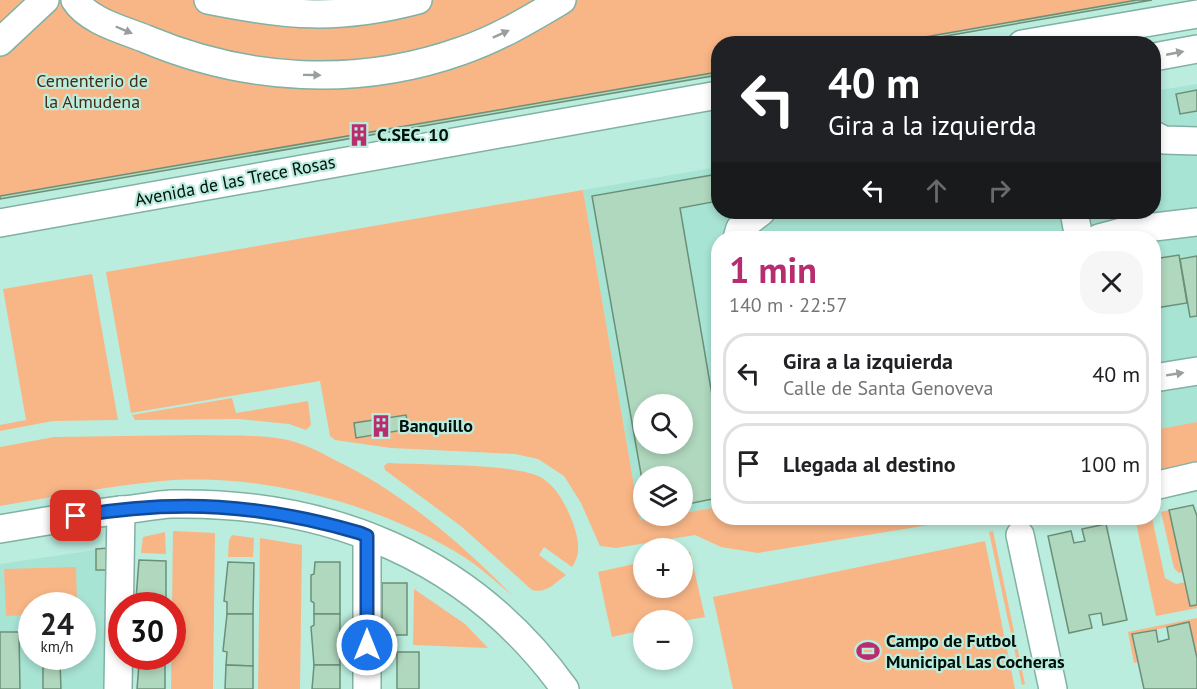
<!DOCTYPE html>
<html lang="es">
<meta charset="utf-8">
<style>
body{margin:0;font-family:"PT Sans",sans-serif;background:#f6f6f6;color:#202124;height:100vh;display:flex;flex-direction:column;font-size:22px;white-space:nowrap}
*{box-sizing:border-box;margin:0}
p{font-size:20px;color:#757577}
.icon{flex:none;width:33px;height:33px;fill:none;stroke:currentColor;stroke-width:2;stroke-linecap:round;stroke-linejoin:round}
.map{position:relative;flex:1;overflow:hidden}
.side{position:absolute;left:711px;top:231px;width:450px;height:294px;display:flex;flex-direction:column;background:#fff;border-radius:24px;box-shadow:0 3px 9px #0003}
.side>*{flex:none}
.hud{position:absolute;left:711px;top:36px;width:450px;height:183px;border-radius:24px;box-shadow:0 3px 9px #0003;background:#202124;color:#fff;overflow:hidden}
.controls{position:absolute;left:633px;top:394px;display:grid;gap:12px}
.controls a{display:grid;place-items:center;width:60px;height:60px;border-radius:50%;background:#fff;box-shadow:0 3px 9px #0003;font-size:30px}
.speed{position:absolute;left:18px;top:592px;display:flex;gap:12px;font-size:30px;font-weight:700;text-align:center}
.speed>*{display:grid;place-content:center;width:78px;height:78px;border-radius:50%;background:#fff;box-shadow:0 3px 9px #0003;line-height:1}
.speed small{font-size:15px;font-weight:400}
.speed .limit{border:9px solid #d22;background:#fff;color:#111}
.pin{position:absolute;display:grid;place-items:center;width:51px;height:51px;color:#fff;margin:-26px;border-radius:12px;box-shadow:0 3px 9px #0006}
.me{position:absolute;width:66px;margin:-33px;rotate:0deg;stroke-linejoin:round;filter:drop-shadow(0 0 4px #0008)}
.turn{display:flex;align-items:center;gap:21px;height:126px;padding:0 18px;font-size:27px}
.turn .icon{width:78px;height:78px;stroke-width:2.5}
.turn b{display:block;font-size:42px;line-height:51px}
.lanes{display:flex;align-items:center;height:57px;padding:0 18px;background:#0003;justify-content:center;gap:30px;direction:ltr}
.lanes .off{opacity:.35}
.round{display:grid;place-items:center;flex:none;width:63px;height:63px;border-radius:24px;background:#f6f6f6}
.summary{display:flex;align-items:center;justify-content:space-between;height:102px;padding:0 18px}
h1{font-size:36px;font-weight:700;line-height:45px;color:#b62e6f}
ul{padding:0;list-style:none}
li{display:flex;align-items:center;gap:18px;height:81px;margin:0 12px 9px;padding:0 6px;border:3px solid #e0e0e0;border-radius:24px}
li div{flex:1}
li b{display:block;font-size:22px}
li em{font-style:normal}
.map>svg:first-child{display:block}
.built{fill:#a8e4d4;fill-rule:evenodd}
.green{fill:#f8b687;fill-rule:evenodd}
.building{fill:#b0d8be;stroke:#6b9078;stroke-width:1.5;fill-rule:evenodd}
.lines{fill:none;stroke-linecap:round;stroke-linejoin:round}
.minor-casing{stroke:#81b1a4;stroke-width:30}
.minor{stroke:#fff;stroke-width:27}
.oneway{fill:#999f9d}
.route-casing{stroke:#114b97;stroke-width:15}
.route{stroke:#1a73e8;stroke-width:10}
.labels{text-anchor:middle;stroke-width:4.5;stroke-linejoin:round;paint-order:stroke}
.park-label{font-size:18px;fill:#482b14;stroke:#bbeddf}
.poi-label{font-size:18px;font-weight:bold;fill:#00100b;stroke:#bbeddf;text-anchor:start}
.street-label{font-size:18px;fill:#00100b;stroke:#bbeddf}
</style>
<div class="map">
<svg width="1197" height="689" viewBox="0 0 1197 689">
<rect width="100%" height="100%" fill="#bbeddf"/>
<!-- built -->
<g class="built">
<path d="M1197 84V422L1154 430V238H718V507L683 513 682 477H644V516H665L640 520 583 190 718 167V212H1154V91ZM644 405H682V444H644Z"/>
<path d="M108 548 107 689H0V564ZM32 606H82V657H32Z"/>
</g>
<!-- green -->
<g class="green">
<path d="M0 0H1151L899 43 718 44V75L0 199Z"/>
<path d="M583 190 640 520 682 516 683 513 718 507V518H972L758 553 721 547 695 535 616 548 600 546 581 503 564 476 538 459 515 454 391 448 335 440 330 436 320 381 131 413 106 272ZM406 415 408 429 356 437 354 423Z"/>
<path d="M92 274 118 420 53 421 0 431V425L26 420 3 289Z"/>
<path d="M232 398 236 413 308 401 311 425 306 430 289 424 239 419 135 420 132 415Z"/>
<path d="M1197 422V466L1154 475V430Z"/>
<path d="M196 435C227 436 259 434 288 440 305 444 320 452 335 460 403 493 461 543 513 596 497 583 481 568 464 557 380 504 261 472 162 481 108 486 54 497 0 506V447L54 437Z"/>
<path d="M388 463C421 465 517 463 542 478 557 487 567 507 573 523 578 538 582 553 572 567L544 547 539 555 566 575C555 583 546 594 532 590L462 527 385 470 384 466Z"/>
<path d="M1169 510 1182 572 1179 573 1174 568 1161 512Z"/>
<path d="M1135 518H1152L1165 578 1176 584 1185 582 1190 606 1197 605V608L1156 616Z"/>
<path d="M173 531 215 533 213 689H171Z"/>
<path d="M993 531 1025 684 1022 685 989 532Z"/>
<path d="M165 532 166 554 141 553 143 537Z"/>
<path d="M232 535 254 538 253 557H228L229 540Z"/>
<path d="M260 538 302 545 300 689H258Z"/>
<path d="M985 541 1015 689H733L713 597Z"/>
<path d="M690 552 705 617 683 621H644L643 630 612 637 598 572 643 562 644 588H682L683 554Z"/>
<path d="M76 567 77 606H32L31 615 6 616 4 569Z"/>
<path d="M414 589 465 624 488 648 413 645Z"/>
<path d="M1197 618V658L1189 623 1133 634 1138 662 1134 663 1128 632Z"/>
</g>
<!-- building -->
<g class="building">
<path d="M1137 0H1152L900 44H885Z"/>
<path d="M718 72V75L0 199V196Z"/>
<path d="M1197 90V111L1180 114 1176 94Z"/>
<path d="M718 174V201L680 208 718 430V498L682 505V477H644V491L592 196ZM644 405H682V444H644Z"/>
<path d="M1179 255 1187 303 1156 308 1154 321V259Z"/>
<path d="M1197 256V316L1190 317 1180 259Z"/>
<path d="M406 415 409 429 356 438 354 423Z"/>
<path d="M1193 505 1197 516V605L1190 606 1169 510Z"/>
<path d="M1106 524 1127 620 1103 625 1101 613 1089 615 1092 628 1069 633 1048 536 1071 531 1074 543 1085 541 1082 529Z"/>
<path d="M108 548V570H96V549Z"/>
<path d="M139 560 166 561V606H139V600L136 599Z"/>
<path d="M228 562 254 563 253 614H227V602L224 601Z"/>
<path d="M315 562H340V614H314V603L311 601V575L314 574Z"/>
<rect x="382" y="583" width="25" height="52"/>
<path d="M227 614H253V666L226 665 227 652 223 651Z"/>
<path d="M314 614H340V665H314L311 627 314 625Z"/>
<path d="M1189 622 1197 658V689H1144L1132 634 1156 630 1158 642 1169 639 1167 627Z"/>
<path d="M0 632H19L20 689H0Z"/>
<rect x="397" y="652" width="22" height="37"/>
<rect x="43" y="657" width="24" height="5"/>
<rect x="139" y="657" width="26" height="7"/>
<path d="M43 662H60L61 689H43Z"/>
<path d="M139 664H165V689H137Z"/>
<path d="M226 665 253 666V689H225Z"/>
<path d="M314 665H340V689H312Z"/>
</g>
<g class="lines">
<!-- minor casing -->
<g class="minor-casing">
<g id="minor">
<path d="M75 0C88 21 124 30 146 39 246 81 357 88 461 51 497 39 530 19 562 0"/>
<path d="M208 0C287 16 339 21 418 0"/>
<path d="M0 42 45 0"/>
<path d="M1022 44 1197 14"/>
<path d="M1154 57 1197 49"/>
<path d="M1154 135 1164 140 1197 141"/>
<path d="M1074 212 1079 238"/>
<path d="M0 223 718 95"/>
<path d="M737 238 740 228 761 212"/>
<path d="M1099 238 1129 230 1197 222"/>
<path d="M1154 378 1197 371"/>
<path d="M1154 486 1197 476"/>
<path d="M0 529C40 522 81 515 121 510 138 509 154 505 171 504 330 501 471 558 565 689"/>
<path d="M1020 535 1053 689"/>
<path d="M367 536V689"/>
<path d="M118 689 121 510"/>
</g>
</g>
<!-- minor -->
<use href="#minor" class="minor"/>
</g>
<!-- one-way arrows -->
<defs><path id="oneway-solid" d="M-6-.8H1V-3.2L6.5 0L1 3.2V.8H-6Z" transform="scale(1.5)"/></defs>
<g class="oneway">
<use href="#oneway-solid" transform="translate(124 30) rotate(23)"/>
<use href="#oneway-solid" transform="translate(501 34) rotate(-24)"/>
<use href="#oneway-solid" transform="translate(1175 53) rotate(-11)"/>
<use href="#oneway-solid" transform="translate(312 75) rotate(1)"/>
<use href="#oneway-solid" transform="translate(1175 374) rotate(-9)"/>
</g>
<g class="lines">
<!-- route casing -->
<g class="route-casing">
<path id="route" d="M76 516C178 499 261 504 360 533L367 536V645"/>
</g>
<!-- route -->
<use href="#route" class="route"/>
</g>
<!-- icons -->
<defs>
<g id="building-bare" transform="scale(1.8)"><path d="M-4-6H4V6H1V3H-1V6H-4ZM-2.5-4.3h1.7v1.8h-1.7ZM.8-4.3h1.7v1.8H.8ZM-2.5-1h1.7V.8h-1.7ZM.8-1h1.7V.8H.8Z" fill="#b62e6f" stroke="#bbeddf" stroke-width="2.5" paint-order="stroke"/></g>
<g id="stadium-bare" transform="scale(1.8)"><path d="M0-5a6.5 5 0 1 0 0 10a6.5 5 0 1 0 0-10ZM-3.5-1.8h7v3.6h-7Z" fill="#b62e6f" stroke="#bbeddf" stroke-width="2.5" paint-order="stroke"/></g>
</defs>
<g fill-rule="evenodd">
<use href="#building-bare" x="359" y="135"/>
<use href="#building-bare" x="381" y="426"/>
<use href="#stadium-bare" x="868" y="651"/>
</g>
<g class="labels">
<!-- park labels -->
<g class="park-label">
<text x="92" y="87">Cementerio de<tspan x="92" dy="21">la Almudena</tspan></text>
</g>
<!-- poi labels -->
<g class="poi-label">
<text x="377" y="141">C.SEC. 10</text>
<text x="399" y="432">Banquillo</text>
<text x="886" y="647">Campo de Futbol<tspan x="886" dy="21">Municipal Las Cocheras</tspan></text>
</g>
<!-- street labels -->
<g class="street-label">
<text transform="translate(235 181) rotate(-11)" y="6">Avenida de las Trece Rosas</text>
</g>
</g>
</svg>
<div class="controls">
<a><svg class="icon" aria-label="search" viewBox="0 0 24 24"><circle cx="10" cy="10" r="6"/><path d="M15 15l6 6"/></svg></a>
<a><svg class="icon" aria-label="layers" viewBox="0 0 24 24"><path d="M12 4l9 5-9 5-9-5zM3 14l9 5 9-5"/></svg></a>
<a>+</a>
<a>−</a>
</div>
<div class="speed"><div>24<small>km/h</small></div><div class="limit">30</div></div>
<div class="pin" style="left:76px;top:516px;background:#d93025"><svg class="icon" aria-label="arrive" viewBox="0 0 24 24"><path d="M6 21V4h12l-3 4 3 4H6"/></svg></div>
<svg class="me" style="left:367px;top:645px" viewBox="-20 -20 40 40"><circle r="17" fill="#1a73e8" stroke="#fff" stroke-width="3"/><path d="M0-11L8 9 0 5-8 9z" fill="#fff"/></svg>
<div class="hud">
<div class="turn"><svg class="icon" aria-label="left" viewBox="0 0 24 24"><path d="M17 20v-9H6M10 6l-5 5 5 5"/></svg><div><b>40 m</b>Gira a la izquierda</div></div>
<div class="lanes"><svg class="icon" aria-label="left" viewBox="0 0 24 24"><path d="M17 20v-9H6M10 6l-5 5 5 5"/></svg><svg class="icon off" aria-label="ahead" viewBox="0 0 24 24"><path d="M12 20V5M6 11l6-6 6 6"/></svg><svg class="icon off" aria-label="right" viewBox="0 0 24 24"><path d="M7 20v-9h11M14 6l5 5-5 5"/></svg></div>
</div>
<section class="side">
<div class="summary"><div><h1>1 min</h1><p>140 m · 22:57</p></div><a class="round"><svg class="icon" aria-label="close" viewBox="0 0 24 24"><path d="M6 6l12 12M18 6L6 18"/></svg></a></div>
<ul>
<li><svg class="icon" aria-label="left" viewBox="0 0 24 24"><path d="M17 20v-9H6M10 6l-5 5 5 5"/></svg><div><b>Gira a la izquierda</b><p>Calle de Santa Genoveva</p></div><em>40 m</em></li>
<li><svg class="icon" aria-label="arrive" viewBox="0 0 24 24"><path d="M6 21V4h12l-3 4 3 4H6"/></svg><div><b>Llegada al destino</b></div><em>100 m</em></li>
</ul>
</section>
</div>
